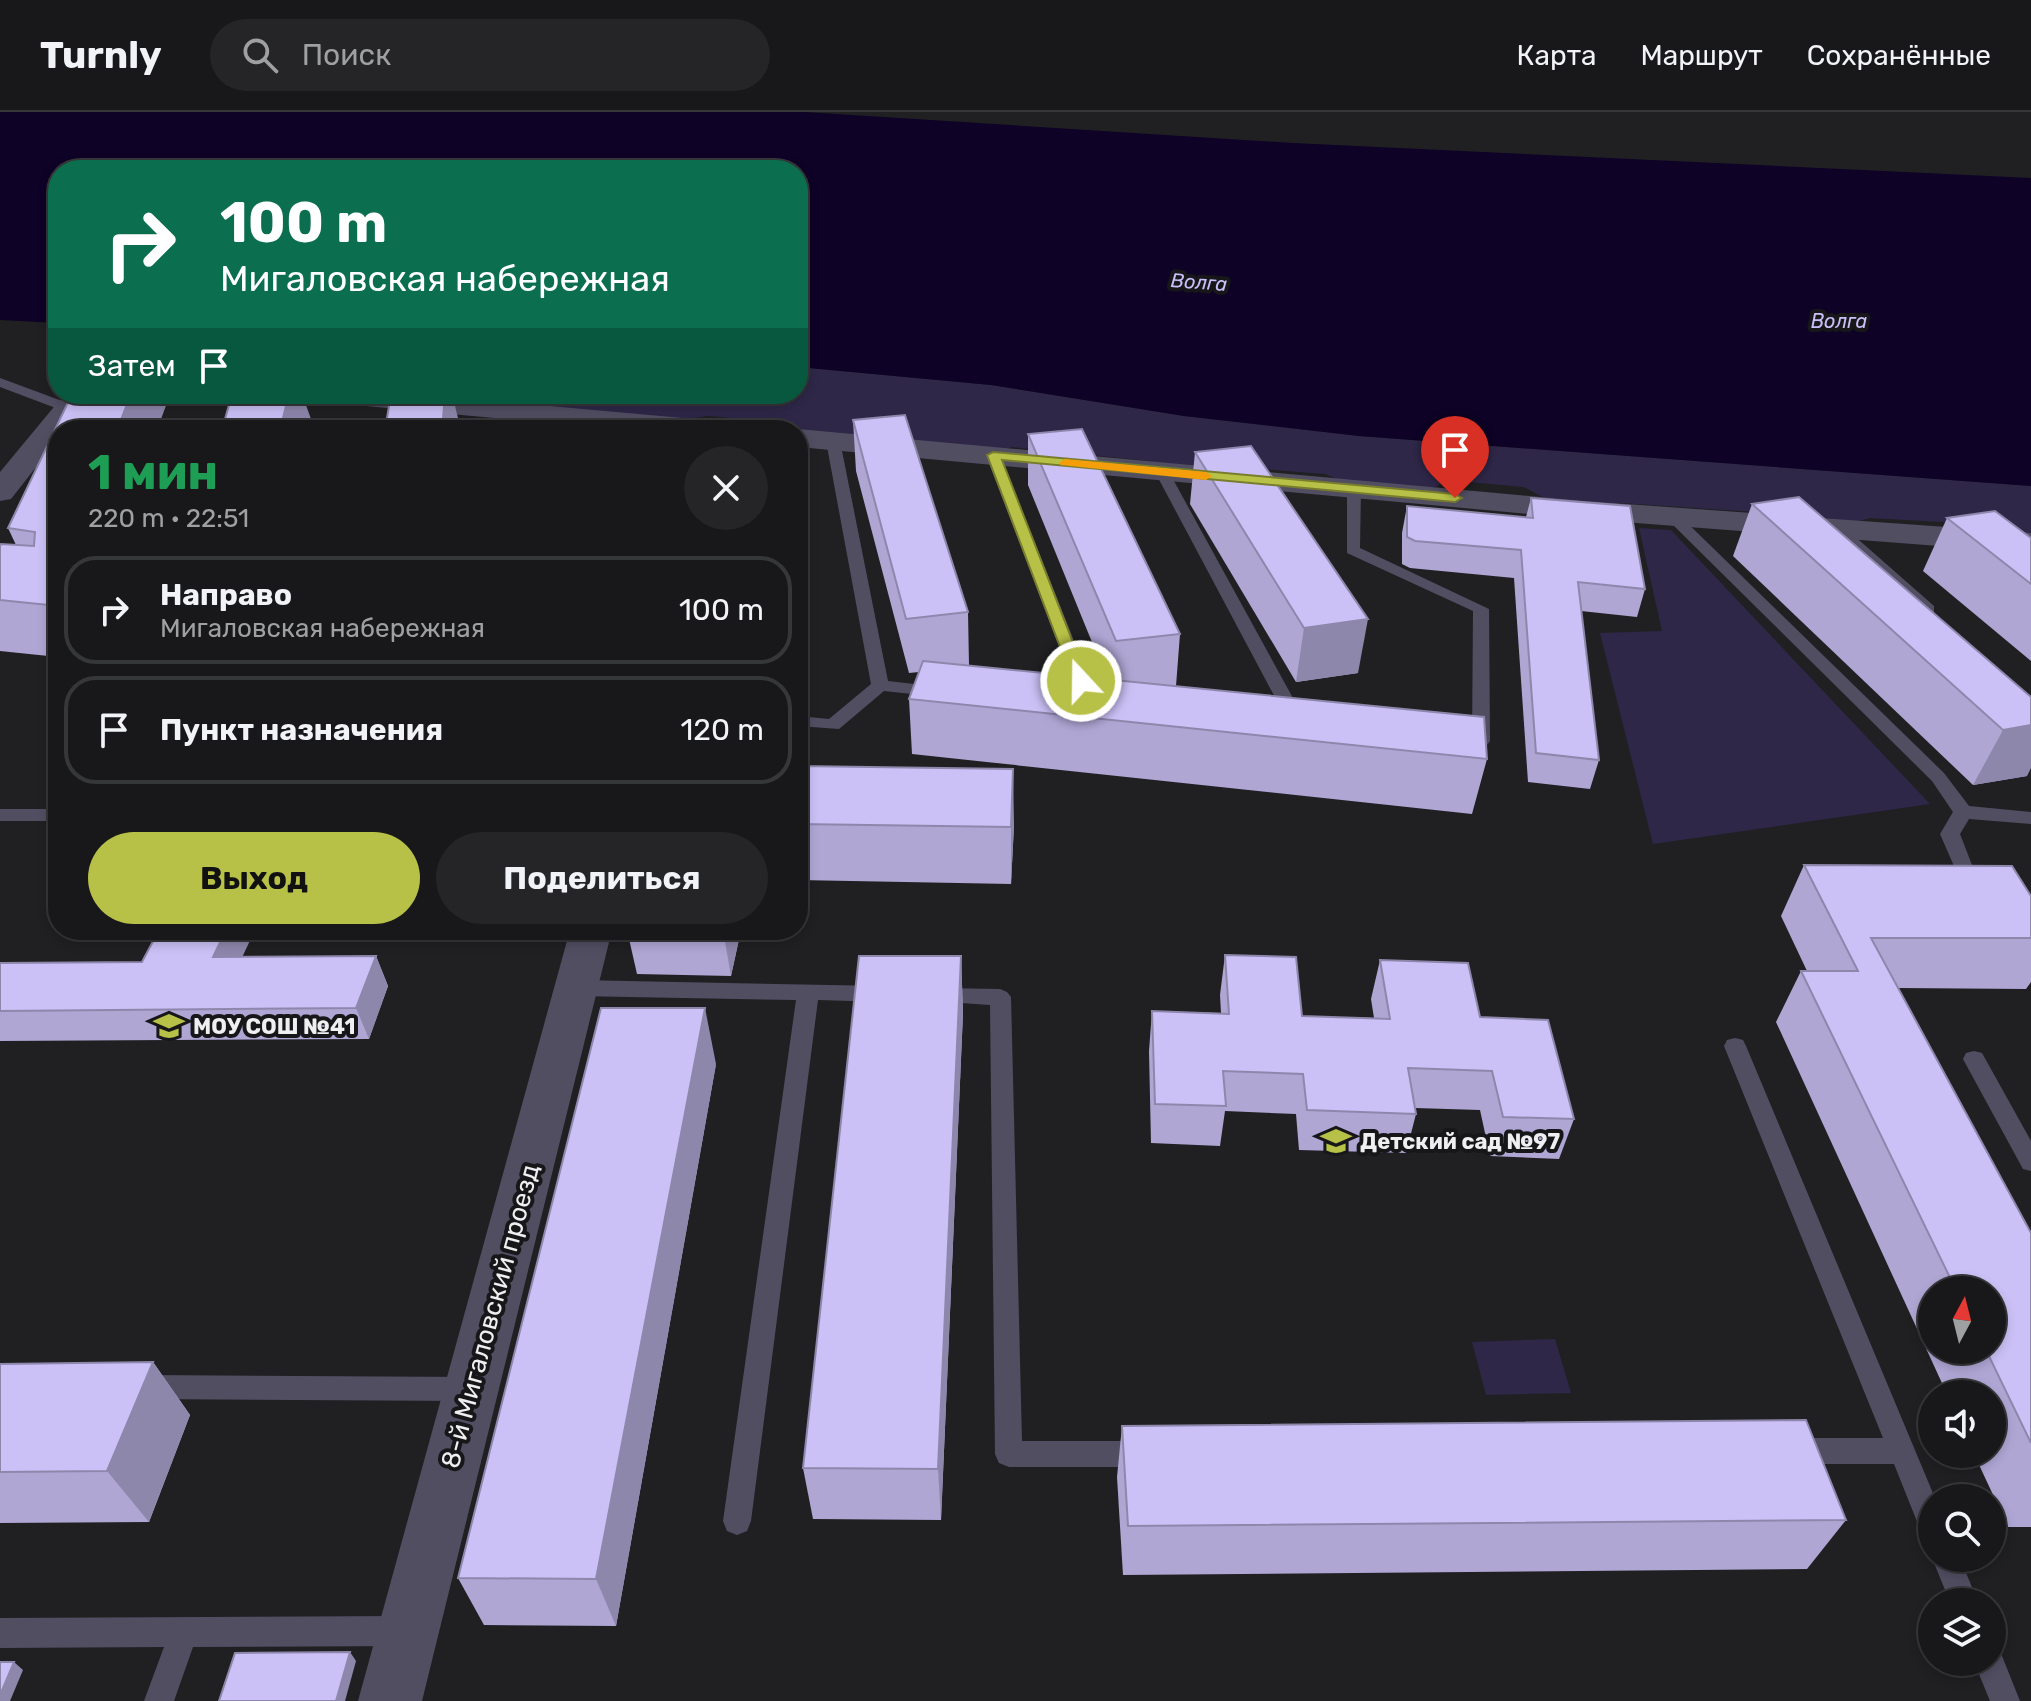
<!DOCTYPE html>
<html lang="ru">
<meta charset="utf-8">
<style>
body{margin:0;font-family:Rubik,sans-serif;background:#252527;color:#f1f3f6;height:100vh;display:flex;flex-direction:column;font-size:30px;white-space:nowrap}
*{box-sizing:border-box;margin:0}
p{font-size:26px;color:#9fa0a2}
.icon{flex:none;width:44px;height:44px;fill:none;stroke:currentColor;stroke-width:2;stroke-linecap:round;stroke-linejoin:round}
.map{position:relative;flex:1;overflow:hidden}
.drawer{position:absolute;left:48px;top:308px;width:760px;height:520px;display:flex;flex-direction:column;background:#18181a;border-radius:32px;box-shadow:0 4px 12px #0003,0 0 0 2px #363739}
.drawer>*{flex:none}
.hud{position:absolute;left:48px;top:48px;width:760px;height:244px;border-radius:32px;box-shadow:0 4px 12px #0003,0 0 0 2px #363739;background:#0b6e4f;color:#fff;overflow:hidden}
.needle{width:52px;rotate:7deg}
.buttons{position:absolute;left:1918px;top:1164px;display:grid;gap:16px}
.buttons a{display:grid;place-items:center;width:88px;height:88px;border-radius:50%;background:#18181a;box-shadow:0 4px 12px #0003,0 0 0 2px #363739;font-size:40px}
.pin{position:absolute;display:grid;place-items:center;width:68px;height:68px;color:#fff;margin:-82px -34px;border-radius:50% 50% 50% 0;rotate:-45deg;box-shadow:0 0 8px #0007}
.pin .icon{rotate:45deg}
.me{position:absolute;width:88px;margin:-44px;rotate:339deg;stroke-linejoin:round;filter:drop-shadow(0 0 6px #0008)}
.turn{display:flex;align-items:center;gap:28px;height:168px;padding:0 40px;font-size:36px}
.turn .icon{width:104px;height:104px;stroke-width:2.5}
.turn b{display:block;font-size:56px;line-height:68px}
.then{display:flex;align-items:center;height:76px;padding:0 40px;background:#0003;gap:16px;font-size:30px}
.round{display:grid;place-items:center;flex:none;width:84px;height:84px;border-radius:42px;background:#252527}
.headline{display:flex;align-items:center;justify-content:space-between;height:136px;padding:0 40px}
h1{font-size:48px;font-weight:700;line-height:60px;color:#1e9e55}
.action{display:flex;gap:16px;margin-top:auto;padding:16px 40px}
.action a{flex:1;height:92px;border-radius:48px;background:#b8c147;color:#111;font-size:32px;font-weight:700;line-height:92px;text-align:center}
.action a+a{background:#252527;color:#f1f3f6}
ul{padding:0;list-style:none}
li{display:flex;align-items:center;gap:24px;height:108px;margin:0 16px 12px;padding:0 24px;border:4px solid #363739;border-radius:32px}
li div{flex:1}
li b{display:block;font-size:30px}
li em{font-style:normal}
header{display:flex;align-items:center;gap:48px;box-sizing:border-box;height:112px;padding:0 40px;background:#18181a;border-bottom:2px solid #363739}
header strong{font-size:38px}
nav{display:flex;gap:44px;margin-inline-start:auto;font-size:28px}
.search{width:560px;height:72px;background:#252527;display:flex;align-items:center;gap:20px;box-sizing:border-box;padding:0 28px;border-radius:44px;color:#9fa0a2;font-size:30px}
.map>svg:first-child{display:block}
.green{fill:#2e2748}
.water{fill:#0e0226}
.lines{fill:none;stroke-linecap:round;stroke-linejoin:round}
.lane{fill:#514e62;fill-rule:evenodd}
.street{fill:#514e62;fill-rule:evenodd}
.wall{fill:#afa6d4;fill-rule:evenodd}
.shaded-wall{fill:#8e87ac}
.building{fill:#cbc1f6;stroke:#8e87ac;stroke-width:2}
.route{fill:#b8c147;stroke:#787d2e;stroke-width:2}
.slow{fill:#f59e0b}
.labels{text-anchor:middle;stroke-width:8;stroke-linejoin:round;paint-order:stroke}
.far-water-label{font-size:20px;font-style:italic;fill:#c9bff9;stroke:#17171a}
.poi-label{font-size:22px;font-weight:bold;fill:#efeef0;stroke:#17171a;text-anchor:start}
.near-street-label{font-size:26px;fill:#efeef0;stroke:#17171a}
</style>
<header>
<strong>Turnly</strong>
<div class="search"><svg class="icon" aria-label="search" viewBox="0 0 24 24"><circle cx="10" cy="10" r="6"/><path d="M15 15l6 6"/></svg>Поиск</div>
<nav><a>Карта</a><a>Маршрут</a><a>Сохранённые</a></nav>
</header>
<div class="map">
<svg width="2031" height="1589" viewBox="0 0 2031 1589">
<rect width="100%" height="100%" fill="#202023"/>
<!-- green -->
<g class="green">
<path d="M798 255 991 273 1184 304 1359 324 2031 374V424L1960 411 1870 406 1848 412 1770 401 1621 391 1603 395 1554 391 1524 375 1447 368 1428 379 1339 368 1325 362 1249 356H1171L1150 349 1012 335 1000 340 793 318 784 310 708 304 687 307 395 282H798Z"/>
<path d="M1639 416 1671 418 1930 692 1653 732 1600 521 1662 519Z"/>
<path d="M1555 1227 1571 1281 1486 1283 1472 1230Z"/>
</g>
<!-- water -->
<path class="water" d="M0 0H805L1293 31 2031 66V374L1359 324 1184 304 991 273 798 255V58H58V211L0 208Z"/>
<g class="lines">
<!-- lane -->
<g class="lane">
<path d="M0 266 73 293 75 296 68 318H58V321L54 318 61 298 0 275Z"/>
<path d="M833 325 840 329 888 569 940 575 949 580 940 585 884 579 839 617 798 614V604L829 607 871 572 826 329Z"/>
<path d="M993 339 1000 343 1098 589 1095 593 1089 594 1080 589 986 343Z"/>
<path d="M1162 356 1169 360 1305 608 1302 612H1290L1287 608 1155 360Z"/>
<path d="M1354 373 1361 377 1360 436 1489 497 1490 629 1487 633H1475L1472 629 1473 499 1347 441V377Z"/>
<path d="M1672 400 1677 401 1944 661 1969 694 2031 700V712L1969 707 1960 722 1972 753 1991 771 1988 776H1974L1957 761 1940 722 1953 700 1932 669 1667 407V401Z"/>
<path d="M1838 412 1843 414 1934 494V500H1922L1833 420V414Z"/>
<rect x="0" y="697" width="58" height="12"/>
<path d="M576 868 883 874 890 877 894 882 890 887 883 890 818 888 751 1409 747 1419 737 1423 727 1419 723 1409 796 888 576 884 569 881 565 876 569 871Z"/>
<path d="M939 876 1000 877 1007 880 1011 885 1022 1329H1146L1156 1333 1160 1342 1156 1351 1146 1355H1009L999 1351 995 1342 990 893 932 889 928 884 932 879Z"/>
<path d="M1735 926 1743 928 1746 934 1935 1386H1932V1426L1922 1422 1894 1352H1794L1784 1348 1781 1339 1784 1330 1794 1326H1883L1724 934 1727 928Z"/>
<path d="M1974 939 1982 941 2031 1029V1059L2023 1057 1963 947 1966 941Z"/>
<path d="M144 1263 468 1265 477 1269 481 1277 477 1285 468 1289 144 1287 135 1283 131 1275 135 1267Z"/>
<path d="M1932 1446H1960L1978 1490H1950Z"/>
<path d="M404 1504 414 1509 419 1519 414 1529 404 1534 193 1535 174 1589H144L164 1535 0 1536V1506Z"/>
<path d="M1992 1536 2000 1539 2020 1589H1990L1974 1550H1992Z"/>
</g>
<!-- street -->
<g class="street">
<path d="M70 282H103L78 302 65 318H58V327L11 387 0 389V360L58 290Z"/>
<path d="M309 282H416L716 309 726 312 731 318H621L323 290 313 288Z"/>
<path d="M798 317 1584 389 2031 421V441L1584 407 798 335V318H795Z"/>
<path d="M570 818H612L422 1589H358Z"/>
</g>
</g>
<!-- wall -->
<g class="wall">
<path d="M72 282H166L168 288 58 318V545L0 539V434L16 433 8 416Z"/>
<path d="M853 308 968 500 969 554 1107 567 1028 373V322L1180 522 1176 574 1487 647 1472 702 912 642 909 587 919 560 909 561 856 359Z"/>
<path d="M1195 340 1358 561 1296 570 1190 392Z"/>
<path d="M1531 386 1645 477 1637 505 1581 499 1599 648 1590 677 1528 670 1514 466 1410 456 1402 452V421L1407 394 1526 405Z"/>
<path d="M1752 392 2031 585 2027 664 1973 673 1733 444Z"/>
<path d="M1947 406 2031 426V549L1923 459Z"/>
<path d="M798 654 1014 713 1011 772 798 768Z"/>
<path d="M1804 753 2031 784V870L2026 877 1898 876 2031 1121V1415H2008L1974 1342H1992V1282H1947L1776 910 1801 859H1807L1781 804ZM1932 1178H1992V1238H1932Z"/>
<path d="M627 818H741L731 864 637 862Z"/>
<path d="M1225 843 1302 904 1374 906 1371 887 1380 848 1480 905 1574 1007 1559 1047 1490 1044 1480 998 1415 996 1416 1002 1406 1041 1299 1038 1296 1002 1225 999 1220 1034 1151 1031 1149 939 1152 899 1221 901 1220 883Z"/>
<path d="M376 844 388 874 369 927 0 929V851L142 850 243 845Z"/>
<path d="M961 844 963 901 941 1408 813 1407 803 1356Z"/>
<path d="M716 952 616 1514 484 1513 458 1466Z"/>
<path d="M153 1250 190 1303 149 1410 0 1411V1252Z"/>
<path d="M1122 1314 1846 1408 1807 1457 1123 1463 1117 1365Z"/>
</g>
<!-- shaded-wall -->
<g class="shaded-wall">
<path d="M131 282H166L168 288 157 318H117Z"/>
<path d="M289 282H302L311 307 308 318H280Z"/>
<path d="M445 282H452L460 314V318H442Z"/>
<path d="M1368 507 1358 561 1296 570 1304 516Z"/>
<path d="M2031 613V656L2027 664 1973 673 2003 618Z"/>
<path d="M1013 657 1014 713 1011 772V715Z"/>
<path d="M226 818H255L228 875 213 845Z"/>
<path d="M723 818H741L731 864Z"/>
<path d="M376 844 388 874 369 927 356 896Z"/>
<path d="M961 844 963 901 941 1408 938 1357Z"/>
<path d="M705 896 716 952 616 1514 596 1467Z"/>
<path d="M153 1250 190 1303 149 1410 107 1359Z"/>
<path d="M350 1540 356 1549 345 1589H336Z"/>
<path d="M14 1550 23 1558 10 1589H0V1583Z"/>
</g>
<!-- building -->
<g class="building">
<path d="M72 282H131L117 318H58V494L0 488V434L1 432 34 434 35 420 8 416Z"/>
<path d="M232 282H289L280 318H222Z"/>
<path d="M391 282H445L442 318H385Z"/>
<path d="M905 303 968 500 906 507 853 308Z"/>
<path d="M1082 317 1180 522 1116 529 1028 322Z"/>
<path d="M1251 334 1368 507 1304 516 1195 340Z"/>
<path d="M1799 385 2031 585V613L2003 618 1752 392Z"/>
<path d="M1531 386 1630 394 1645 477 1578 470 1599 648 1536 641 1521 438 1415 429 1407 425V394L1533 406Z"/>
<path d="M1995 399 2031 426V472L1947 406Z"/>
<path d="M923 549 1484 605 1487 647 909 587Z"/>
<path d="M798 654 1013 657 1011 715 798 712Z"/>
<path d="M1804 753 2012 754 2031 784V826H1871L2031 1121V1331L1986 1238H1992V1178H1956L1801 859H1858Z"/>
<path d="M159 818H226L213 845 376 844 356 896 0 899V851L142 850Z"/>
<path d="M1225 843 1296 845 1302 904 1390 907 1380 848 1468 851 1480 905 1548 908 1574 1007 1503 1005 1492 959 1408 956 1416 1002 1307 998 1303 962 1223 959 1226 994 1155 992 1152 899 1229 902Z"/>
<path d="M859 844H961L938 1357 803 1356Z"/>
<path d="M601 896H705L596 1467 458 1466Z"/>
<path d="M153 1250 107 1359 0 1360V1252Z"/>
<path d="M1806 1308 1846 1408 1128 1414 1122 1314Z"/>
<path d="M350 1540 336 1589H219L235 1541Z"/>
<path d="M0 1550H14L0 1583Z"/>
</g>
<!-- route -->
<path class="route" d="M993 340 1455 382 1462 386 1455 390 1002 348 1088 569 1081 573 1073 569 987 343Z"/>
<!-- slow -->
<path class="slow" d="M1065 347 1206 360 1212 364 1206 368 1061 353 1059 351Z"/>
<!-- icons -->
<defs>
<g id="school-bare" transform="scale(2.4)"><path d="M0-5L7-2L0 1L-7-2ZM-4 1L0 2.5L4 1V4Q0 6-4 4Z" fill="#b8c147" stroke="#17171a" stroke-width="2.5" paint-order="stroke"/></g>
</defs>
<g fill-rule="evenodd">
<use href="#school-bare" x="169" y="914"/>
<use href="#school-bare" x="1336" y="1029"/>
</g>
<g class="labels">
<!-- far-water labels -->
<g class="far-water-label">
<text transform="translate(1199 170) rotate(4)" y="7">Волга</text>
<text x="1839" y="216">Волга</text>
</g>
<!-- poi labels -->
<g class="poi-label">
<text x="193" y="922">МОУ СОШ №41</text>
<text x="1360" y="1037">Детский сад №97</text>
</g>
<!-- near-street labels -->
<g class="near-street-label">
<text transform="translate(490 1204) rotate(-75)" y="9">8-й Мигаловский проезд</text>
</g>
</g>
</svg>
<div class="buttons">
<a><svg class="needle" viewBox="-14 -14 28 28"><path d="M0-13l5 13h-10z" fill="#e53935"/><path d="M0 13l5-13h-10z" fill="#9fa0a2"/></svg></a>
<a><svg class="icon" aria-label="sound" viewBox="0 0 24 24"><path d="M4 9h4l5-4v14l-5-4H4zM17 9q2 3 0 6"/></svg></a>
<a><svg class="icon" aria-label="search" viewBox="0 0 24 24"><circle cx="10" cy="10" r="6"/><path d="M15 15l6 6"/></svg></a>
<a><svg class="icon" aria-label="layers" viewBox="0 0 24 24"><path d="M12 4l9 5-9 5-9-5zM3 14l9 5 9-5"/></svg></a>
</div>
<div class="pin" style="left:1455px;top:386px;background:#d93025"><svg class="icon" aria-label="arrive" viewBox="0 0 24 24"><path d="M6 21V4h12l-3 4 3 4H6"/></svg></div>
<svg class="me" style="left:1081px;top:569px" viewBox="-20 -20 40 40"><circle r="17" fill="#b8c147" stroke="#fff" stroke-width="3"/><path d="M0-11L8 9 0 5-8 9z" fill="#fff"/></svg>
<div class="hud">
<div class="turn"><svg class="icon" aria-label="right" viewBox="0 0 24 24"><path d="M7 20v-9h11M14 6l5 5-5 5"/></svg><div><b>100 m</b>Мигаловская набережная</div></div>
<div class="then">Затем<svg class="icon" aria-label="arrive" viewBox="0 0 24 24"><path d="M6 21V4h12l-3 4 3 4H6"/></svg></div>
</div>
<section class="drawer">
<div class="headline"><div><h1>1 мин</h1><p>220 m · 22:51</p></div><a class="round"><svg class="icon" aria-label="close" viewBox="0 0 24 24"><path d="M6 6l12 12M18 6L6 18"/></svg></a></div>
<ul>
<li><svg class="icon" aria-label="right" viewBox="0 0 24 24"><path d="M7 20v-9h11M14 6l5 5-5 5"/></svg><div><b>Направо</b><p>Мигаловская набережная</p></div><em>100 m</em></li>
<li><svg class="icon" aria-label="arrive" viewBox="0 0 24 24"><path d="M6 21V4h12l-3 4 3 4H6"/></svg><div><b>Пункт назначения</b></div><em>120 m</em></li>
</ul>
<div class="action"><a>Выход</a><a>Поделиться</a></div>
</section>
</div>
